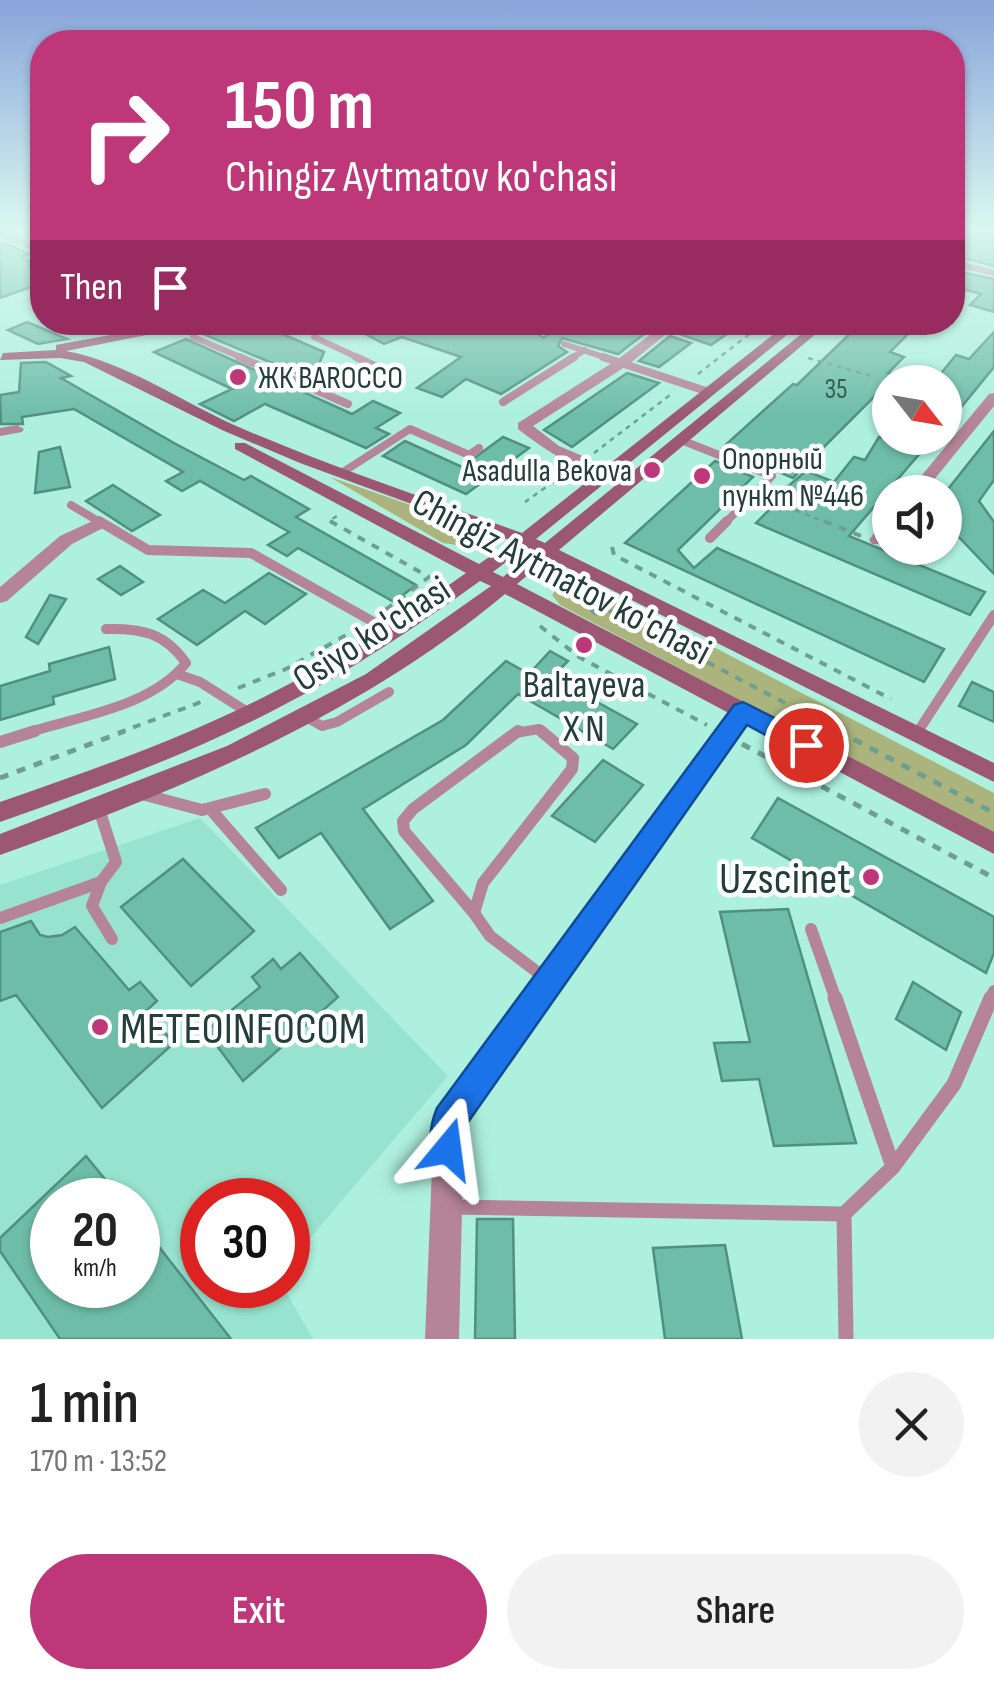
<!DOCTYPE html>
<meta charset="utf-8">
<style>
body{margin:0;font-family:"Sofia Sans Condensed",sans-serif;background:#f2f2f2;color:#222;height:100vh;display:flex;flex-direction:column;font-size:38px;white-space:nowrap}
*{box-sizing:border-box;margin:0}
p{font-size:32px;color:#767676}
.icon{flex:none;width:55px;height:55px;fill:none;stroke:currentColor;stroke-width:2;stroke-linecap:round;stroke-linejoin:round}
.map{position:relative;height:1339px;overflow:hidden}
.drawer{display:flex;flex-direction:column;background:#fff;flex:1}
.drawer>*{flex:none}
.guide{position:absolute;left:30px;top:30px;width:935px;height:305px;border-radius:40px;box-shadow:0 2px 8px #0004;background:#be3879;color:#fff;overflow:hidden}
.needle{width:65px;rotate:121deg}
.tools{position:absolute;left:872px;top:365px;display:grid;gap:20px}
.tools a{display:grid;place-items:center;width:90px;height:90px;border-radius:50%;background:#fff;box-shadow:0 2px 8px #0004;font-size:50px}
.speed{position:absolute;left:30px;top:1178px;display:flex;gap:20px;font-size:50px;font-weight:700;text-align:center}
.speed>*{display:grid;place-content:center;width:130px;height:130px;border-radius:50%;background:#fff;box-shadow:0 2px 8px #0004;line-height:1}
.speed small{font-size:25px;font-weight:400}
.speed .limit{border:15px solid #d22;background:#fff;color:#111}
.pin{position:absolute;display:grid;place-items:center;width:85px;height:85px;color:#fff;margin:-42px;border:5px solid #fff;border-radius:50%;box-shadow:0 2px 10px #0007}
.me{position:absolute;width:110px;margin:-55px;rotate:16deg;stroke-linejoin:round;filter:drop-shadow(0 0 8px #0008)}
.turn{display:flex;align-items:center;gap:35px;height:210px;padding:0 30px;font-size:45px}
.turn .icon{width:130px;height:130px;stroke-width:2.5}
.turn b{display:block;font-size:70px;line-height:85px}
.then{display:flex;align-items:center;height:95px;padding:0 30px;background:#0003;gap:20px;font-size:38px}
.round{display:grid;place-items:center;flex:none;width:105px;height:105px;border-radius:52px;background:#f2f2f2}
.head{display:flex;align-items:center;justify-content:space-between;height:170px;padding:0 30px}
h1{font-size:60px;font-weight:600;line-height:75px}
.cta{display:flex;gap:20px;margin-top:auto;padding:20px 30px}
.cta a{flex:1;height:115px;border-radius:60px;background:#be3879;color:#fff;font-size:40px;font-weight:600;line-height:115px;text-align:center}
.cta a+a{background:#f2f2f2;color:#222}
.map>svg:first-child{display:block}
.built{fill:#98e3cf;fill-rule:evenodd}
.green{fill:#abb47d}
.building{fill:#6ebda8;stroke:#509080;stroke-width:2.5}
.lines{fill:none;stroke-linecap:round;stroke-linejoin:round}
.path-far2{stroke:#6e9f91;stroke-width:2.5;stroke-dasharray:5 5;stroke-linecap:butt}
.path-far1{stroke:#6e9f91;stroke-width:4;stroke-dasharray:8 8;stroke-linecap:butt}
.path{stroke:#6e9f91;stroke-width:5;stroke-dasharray:9 9;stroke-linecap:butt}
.lane-far4{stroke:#b58496;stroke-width:6}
.lane-far3{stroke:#b58496;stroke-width:8}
.lane-far2{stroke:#b58496;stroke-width:10}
.lane-far1{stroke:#b58496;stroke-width:12}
.lane{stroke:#b58496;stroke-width:15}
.street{fill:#b58496;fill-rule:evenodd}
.secondary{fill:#9c5773;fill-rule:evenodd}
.route{fill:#1a73e8;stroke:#114b97;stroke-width:2.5}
.poi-dot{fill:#be3879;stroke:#fff;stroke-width:4}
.labels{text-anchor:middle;stroke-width:9;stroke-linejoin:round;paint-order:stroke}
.far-number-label{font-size:28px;fill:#365e53}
.far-poi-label{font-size:32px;fill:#233f37;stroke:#fff;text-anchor:start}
.street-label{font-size:38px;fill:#233f37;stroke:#fff}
.poi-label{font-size:38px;fill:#233f37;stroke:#fff}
.near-poi-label{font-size:45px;fill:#233f37;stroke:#fff;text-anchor:end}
</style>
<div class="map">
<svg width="994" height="1339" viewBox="0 0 994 1339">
<rect width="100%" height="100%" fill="#adf0dd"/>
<!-- built -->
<path class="built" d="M200 818 448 1076 288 1264V1200H202V1285H282L313 1339H0V885ZM52 1200H138V1285H52Z"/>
<!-- green -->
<g class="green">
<path d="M330 477 465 524 472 535 457 545 443 543Z"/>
<path d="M577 576 994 793V835L560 605 552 595 562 582Z"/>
</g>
<!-- building -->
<g class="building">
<path d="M970 229H994V266L952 255V244Z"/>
<path d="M4 243 30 254 20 257 42 267V283L0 298V244Z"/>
<path d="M952 270 994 279V312L970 305 981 294 952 286Z"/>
<path d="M27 322 67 339 38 344 8 330Z"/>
<path d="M239 322H255L324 352 314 377 310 379 203 334Z"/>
<path d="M368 322H534L540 324 537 333 543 338 556 329 570 333 583 322H597L644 334 618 354 562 338 558 346 567 352 501 394 466 379 442 397 417 388 461 357 402 337 384 344 358 330Z"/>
<path d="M701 322H744L711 345 682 335Z"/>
<path d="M862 322H920L890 352 904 357 888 373 896 375 793 478 722 448 793 384 797 385Z"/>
<path d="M994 332V367L945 427V382H934L956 355 969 359Z"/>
<path d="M670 336 691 343 659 367 639 361Z"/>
<path d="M186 339 352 414 373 401 400 413 376 428 389 434 366 448 265 404 234 421 200 404 232 389 154 352Z"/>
<path d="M46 362 71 376 61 378 174 443 244 480 251 476 309 509 296 517 416 585 394 602 298 548 287 556 268 545 289 532 200 481 182 491 166 481 183 472 74 409 22 417 23 424H1L0 395 19 392 21 363Z"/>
<path d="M627 373 659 383 572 447 544 430Z"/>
<path d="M994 431V480L979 501 994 522V574L954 532 945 529V493Z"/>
<path d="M503 437 529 448 466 494 383 456 405 441 462 467Z"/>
<path d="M879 437 894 441 897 438H933L849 536 985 592 970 615 756 523 779 500 774 498 806 471 834 482 854 457 865 460Z"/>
<path d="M60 447 70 487 35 493 39 452Z"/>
<path d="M715 461 753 477 678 550 694 568 717 548 944 649 924 682 625 543Z"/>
<path d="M113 485 160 515 132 531 86 501Z"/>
<path d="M120 566 143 582 121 595 98 579Z"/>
<path d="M269 573 306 594 265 624 245 611 197 645 158 619 203 590 225 603Z"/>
<path d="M50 595 66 599 38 644 26 637Z"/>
<path d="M109 647 115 679 53 697 54 704 0 720V686L50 671 49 664Z"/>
<path d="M550 651 568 661 552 677 637 724 613 749 518 694 466 745 363 809 433 901 390 929 321 833 279 858 256 828 443 720 506 661 529 674Z"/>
<path d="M972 682 994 692V722L959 706Z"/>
<path d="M603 760 643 785 595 842 552 816Z"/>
<path d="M778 798 994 917V953L986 973 752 838Z"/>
<path d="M183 859 254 931 191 986 121 907Z"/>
<path d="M788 909 856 1143 774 1146 759 1079 722 1081 714 1043 750 1042 720 912Z"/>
<path d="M31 921 40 935 48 937 62 935 75 927 129 990 140 982 157 1001 146 1011 174 1043 102 1108 16 995 0 1001V932Z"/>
<path d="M300 953 338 997 243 1081 206 1031 260 987 252 977 273 959 281 969Z"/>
<path d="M913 982 961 1012 946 1050 896 1019Z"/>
<path d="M86 1156 122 1200H52V1285H138V1220L231 1339H60L0 1251V1238Z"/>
<path d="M477 1219H513L515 1339H475Z"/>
<path d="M725 1245 742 1339H665L653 1248Z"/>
</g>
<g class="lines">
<!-- path-far2 -->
<g class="path-far2">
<path d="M952 232 961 229"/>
<path d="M808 358 875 377"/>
<path d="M698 374 765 322"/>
<path d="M594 453 670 395"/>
<path d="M768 499 830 524"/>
<path d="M525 502 566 473"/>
<path d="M334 524 329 521 337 516"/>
</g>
<!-- path-far1 -->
<g class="path-far1">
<path d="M330 521 429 577 384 611"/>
<path d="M824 521 861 536"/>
<path d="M612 547 614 555 891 699"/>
<path d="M573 592 589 600"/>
<circle cx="599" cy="605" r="9"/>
<path d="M608 610 842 733"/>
<path d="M540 626 579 657 707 725"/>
<path d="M238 688 286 669 355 630"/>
<path d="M118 733 201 702"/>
</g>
<!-- path -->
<g class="path">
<path d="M838 731 994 813"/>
<path d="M742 744 994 878"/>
<path d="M0 778 125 731"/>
</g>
<!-- lane-far4 -->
<g class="lane-far4">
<path d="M341 322 319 330 314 337 361 359"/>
<path d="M194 325 193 337 245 359"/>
<path d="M543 331 553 322"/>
<path d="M564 344 610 359"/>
<path d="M570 359 585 350"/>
</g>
<!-- lane-far3 -->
<g class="lane-far3">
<path d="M239 357 348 404"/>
<path d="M356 357 373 365"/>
<path d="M603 357 709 392"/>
<path d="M503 402 574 357"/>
<path d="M681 440 772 476 724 524"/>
<path d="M343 472 410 429 469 455 479 448"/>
<path d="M71 505 103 524"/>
</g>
<!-- lane-far2 -->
<g class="lane-far2">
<path d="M99 521 148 550 251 553 393 633"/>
<path d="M710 538 727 521"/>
<path d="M177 674 200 682 249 713"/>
<path d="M306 717 322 726 337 722 389 692"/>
<path d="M27 733C79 716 151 707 186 663 165 633 142 628 106 629"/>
<path d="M515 733 539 729 544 733"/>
<path d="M917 733 994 615"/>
</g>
<!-- lane-far1 -->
<g class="lane-far1">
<path d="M916 735 919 731"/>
<path d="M0 742 35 731"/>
<path d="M138 793 202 810 265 794"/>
<path d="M99 809 116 862 101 882 92 906 112 939"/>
<path d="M213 812 281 890"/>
<path d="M474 913 490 936 549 981"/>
<path d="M474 913 404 831 403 821 413 809 518 731"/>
<path d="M474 913 483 883 572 769 573 758 541 731"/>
<path d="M0 918 101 882"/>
<path d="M811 929 836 1000"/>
<path d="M990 1000 994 991"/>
</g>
<!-- lane -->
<g class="lane">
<path d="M835 998 893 1167"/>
<path d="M450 1207 844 1214"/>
<path d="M846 1339 844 1214 893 1167 954 1084 991 998"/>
</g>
<!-- street -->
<g class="street">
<path d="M0 230 42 248V255L0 237Z"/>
<path d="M952 259 994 270V276L952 266Z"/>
<path d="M667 322H681L628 365 533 426 559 446 613 469V475C584 478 540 446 518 429V423L618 359Z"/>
<path d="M994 393V406L924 492H908L989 394Z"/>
<path d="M17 425 24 429 22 432 0 436V428Z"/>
<path d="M99 518 105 519V527L72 544 7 601 0 603V587L60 536Z"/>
<path d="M890 520V536L884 544H872L869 540C875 532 881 522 890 520Z"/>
<path d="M743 703 750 705 753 711 750 717 464 1124 459 1339H425L434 1120 438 1109 736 705Z"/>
</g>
<!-- secondary -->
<path class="secondary" d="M182 322H212L66 351C125 362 179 400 234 425 328 466 426 498 522 533L789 322H803L536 539 545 543 816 322H830L559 550 994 763V782L548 558 517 584 994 832V854L505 594C359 716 178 791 0 855V834L227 746 366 674 491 586 480 581C416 627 349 672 278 708 190 754 94 789 0 822V802C89 771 179 740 264 697 334 662 402 619 466 573L235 449V443H245L479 564 512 541 300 463 222 430 84 362 60 358 0 360 3 353 56 350V345L61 344ZM526 547 534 551 503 577 493 572Z"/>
</g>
<!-- sky -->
<linearGradient id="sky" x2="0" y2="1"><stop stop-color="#88a4da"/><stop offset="0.55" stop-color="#daf8f0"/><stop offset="1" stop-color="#daf8f0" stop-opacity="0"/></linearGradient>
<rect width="994" height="416" fill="url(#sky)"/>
<!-- route -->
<path class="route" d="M743 702 814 738 818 745 814 752H797L747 725 466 1125 465 1149 460 1161 448 1166 435 1161C428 1144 430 1125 437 1108L734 705Z"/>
<!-- markers -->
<g class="poi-dot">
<circle cx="238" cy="377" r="10"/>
<circle cx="652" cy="470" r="10"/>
<circle cx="702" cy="476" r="10"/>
<circle cx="584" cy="645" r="10"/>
<circle cx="871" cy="877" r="10"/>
<circle cx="100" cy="1027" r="10"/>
</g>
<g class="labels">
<!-- far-number labels -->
<g class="far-number-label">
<text x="836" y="398">35</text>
</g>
<!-- far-poi labels -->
<g class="far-poi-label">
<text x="258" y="388">ЖК BAROCCO</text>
<text x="722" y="469">Опорный<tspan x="722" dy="37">пункт №446</tspan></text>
<text x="632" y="481" text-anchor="end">Asadulla Bekova</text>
</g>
<!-- street labels -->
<g class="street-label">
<text transform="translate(562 576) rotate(28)" y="13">Chingiz Aytmatov ko'chasi</text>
<text transform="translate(371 633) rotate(-33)" y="13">Osiyo ko'chasi</text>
</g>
<!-- poi labels -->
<g class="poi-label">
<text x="584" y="697">Baltayeva<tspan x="584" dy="44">X N</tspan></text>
</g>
<!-- near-poi labels -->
<g class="near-poi-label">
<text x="851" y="893">Uzscinet</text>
<text x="120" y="1043" text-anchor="start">METEOINFOCOM</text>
</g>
</g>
</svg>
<div class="tools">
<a><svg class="needle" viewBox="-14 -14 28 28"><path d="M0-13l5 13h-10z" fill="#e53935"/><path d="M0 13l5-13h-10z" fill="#767676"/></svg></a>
<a><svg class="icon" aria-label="sound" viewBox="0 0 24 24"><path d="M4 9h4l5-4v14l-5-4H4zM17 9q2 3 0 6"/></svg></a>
</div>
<div class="speed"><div>20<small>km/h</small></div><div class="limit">30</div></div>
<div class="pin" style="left:806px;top:745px;background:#d93025"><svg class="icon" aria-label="arrive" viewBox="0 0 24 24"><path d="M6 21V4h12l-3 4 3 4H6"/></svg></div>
<svg class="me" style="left:448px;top:1149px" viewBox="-20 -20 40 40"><path d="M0-17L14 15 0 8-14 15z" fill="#1a73e8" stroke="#fff" stroke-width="4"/></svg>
<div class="guide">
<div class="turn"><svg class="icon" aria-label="right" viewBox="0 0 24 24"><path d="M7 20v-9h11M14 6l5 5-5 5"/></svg><div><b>150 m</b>Chingiz Aytmatov ko'chasi</div></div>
<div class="then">Then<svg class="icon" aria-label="arrive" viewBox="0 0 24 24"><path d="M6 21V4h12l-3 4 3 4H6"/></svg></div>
</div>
</div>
<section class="drawer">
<div class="head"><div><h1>1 min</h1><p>170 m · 13:52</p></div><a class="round"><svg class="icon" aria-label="close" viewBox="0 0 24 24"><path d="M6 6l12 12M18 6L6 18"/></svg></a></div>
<div class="cta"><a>Exit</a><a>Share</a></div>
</section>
